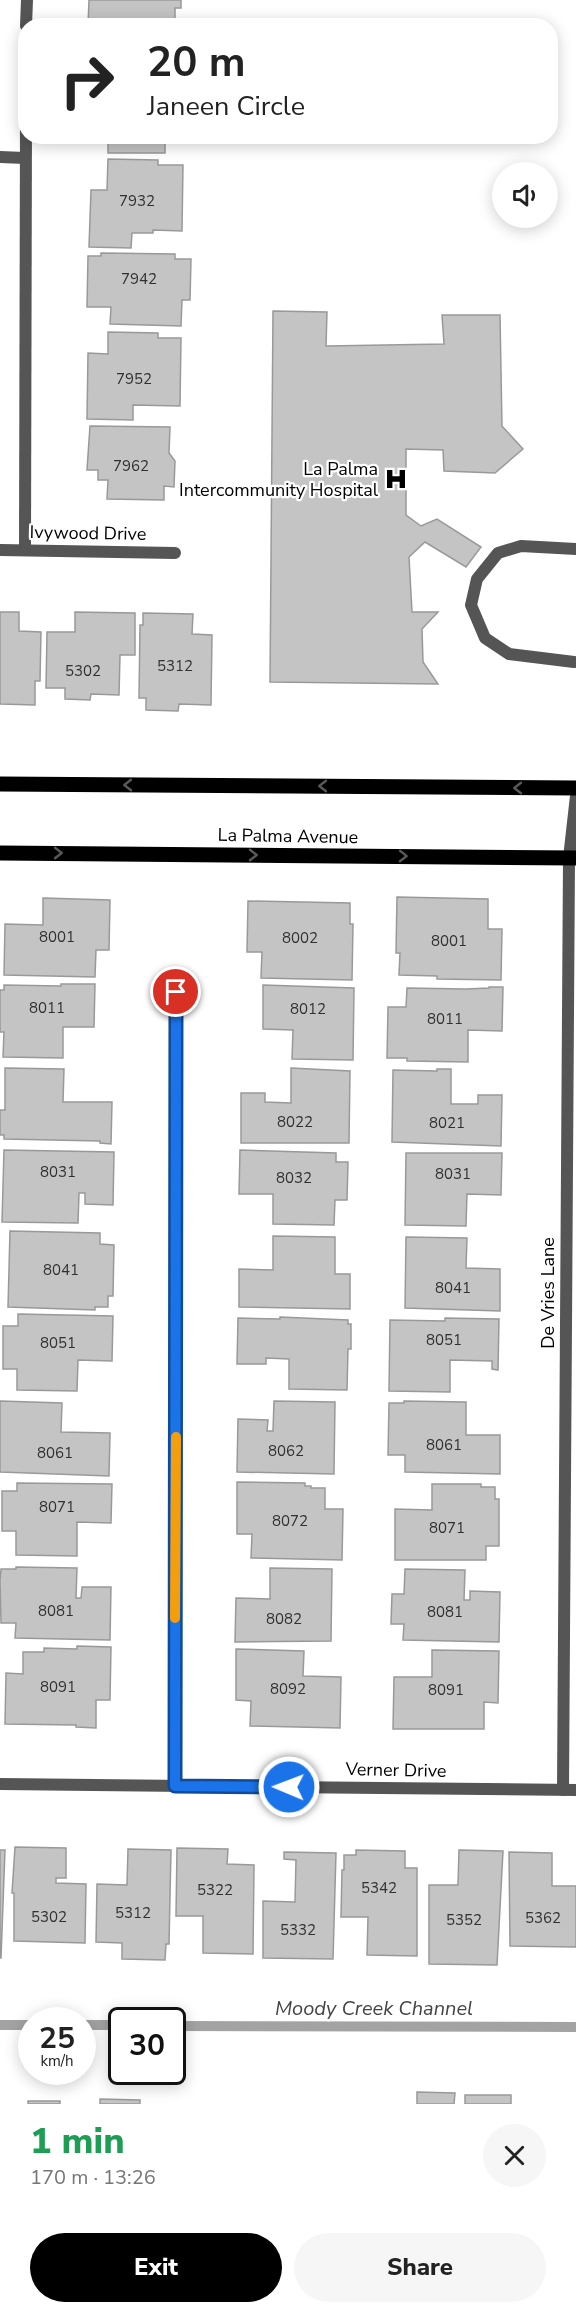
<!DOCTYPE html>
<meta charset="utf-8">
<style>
body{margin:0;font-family:"Nunito Sans",sans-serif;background:#f6f6f6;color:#222;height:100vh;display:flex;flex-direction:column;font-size:22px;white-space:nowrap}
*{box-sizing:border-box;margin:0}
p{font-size:20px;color:#767676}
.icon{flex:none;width:33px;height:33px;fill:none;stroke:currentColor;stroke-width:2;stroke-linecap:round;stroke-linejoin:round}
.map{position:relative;height:2104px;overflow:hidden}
.details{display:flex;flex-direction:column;background:#fff;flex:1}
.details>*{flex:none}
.top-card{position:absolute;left:18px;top:18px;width:540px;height:126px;border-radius:24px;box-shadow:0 3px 15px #0003;background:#fff;color:#222;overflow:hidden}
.controls{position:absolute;left:492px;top:162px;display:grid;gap:12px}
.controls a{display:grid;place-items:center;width:66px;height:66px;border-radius:50%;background:#fff;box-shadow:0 3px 15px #0003;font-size:30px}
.speed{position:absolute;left:18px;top:2007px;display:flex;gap:12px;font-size:30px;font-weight:700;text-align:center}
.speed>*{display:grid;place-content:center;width:78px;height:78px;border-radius:50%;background:#fff;box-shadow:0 3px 15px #0003;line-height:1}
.speed small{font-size:15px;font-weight:400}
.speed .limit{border:3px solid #111;border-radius:9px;background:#fff;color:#111}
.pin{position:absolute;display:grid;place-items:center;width:51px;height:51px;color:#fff;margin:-26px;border:3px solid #fff;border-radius:50%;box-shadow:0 2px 6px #0007}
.me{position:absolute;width:66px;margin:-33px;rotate:271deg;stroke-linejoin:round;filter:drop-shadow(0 0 4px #0008)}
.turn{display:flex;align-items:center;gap:21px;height:126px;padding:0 30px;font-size:27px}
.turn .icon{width:78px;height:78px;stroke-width:2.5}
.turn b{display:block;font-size:42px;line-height:51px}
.round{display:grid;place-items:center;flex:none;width:63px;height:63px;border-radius:32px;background:#f6f6f6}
.overview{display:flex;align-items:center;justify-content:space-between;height:102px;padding:0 30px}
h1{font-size:36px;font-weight:800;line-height:45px;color:#1e9e55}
.button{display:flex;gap:12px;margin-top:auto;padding:12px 30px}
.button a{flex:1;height:69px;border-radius:36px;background:#000;color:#fff;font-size:24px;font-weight:800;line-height:69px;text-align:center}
.button a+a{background:#f6f6f6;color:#222}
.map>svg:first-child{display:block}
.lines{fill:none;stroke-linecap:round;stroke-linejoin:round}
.stream{stroke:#a3a3a3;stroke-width:10}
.building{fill:#c4c4c4;stroke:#999;stroke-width:1.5}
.lane{stroke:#555;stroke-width:12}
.street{stroke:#555;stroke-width:12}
.primary{stroke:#000;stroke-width:15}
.oneway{stroke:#595959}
.route-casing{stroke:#114b97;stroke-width:15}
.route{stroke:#1a73e8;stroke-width:10}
.slow{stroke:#f59e0b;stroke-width:10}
.labels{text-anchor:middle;stroke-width:4.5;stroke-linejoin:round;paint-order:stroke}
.number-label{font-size:15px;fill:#313131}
.poi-label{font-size:18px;fill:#000;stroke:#fff;text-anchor:end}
.street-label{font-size:18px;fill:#000;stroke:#fff}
.water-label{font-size:20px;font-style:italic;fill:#444;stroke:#fff}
</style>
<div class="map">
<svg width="576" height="2104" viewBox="0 0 576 2104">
<rect width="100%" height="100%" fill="#fff"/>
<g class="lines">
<!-- stream -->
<g class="stream">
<path d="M0 2025H32"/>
<path d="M82 2025H122"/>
<path d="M172 2026 576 2027"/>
</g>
</g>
<!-- building -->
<g class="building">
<path d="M89 0H181V8H175V26H88Z"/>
<rect x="108" y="136" width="57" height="17"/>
<path d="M108 159 158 160V165H183L182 231 153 230V233H132L131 248 89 247 91 190H107Z"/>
<path d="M101 253 175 254V259H191L190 300H182L181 326 110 324 111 307H87L88 256H101Z"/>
<path d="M273 311 327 312 326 346 444 344 442 315H500L502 426 523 449 495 473 444 471 443 450 406 449V515L421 526 437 519 481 547 466 567 425 542 409 557 412 612H438L422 629 423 662 438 684 270 682Z"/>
<path d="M108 332 158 333V338H181L180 406 133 405V420L87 419 88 353 108 354Z"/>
<path d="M90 426 170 427 169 453 175 461 174 487 164 486V500L107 499 108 480H98V470H87Z"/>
<path d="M0 612H19V631L41 632 40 681H35V705L0 704Z"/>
<path d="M75 612 135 613V655H120L119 695 91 694 90 700 65 699V688H46L47 632H75Z"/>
<path d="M143 613 193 614 192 634 212 635 211 705 179 704 178 711 146 710V698H139L140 625H143Z"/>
<path d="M397 897 488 899V929H502L501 980 437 979V976L399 975 400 953H396Z"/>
<path d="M43 898 110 900 109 950H96L95 977 4 975 5 924 43 925Z"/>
<path d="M248 901 350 903V924H353L352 980 261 978 262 952H247Z"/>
<path d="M61 984H95L94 1027H63V1058L3 1057 4 1032H0V990H4V985L61 986Z"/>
<path d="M263 985 354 988 353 1060 292 1059 293 1030 263 1029Z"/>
<path d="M489 987H503L502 1031 468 1030V1062L407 1061V1058H387L388 1007H406L407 988 466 989 489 988Z"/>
<path d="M5 1068 64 1069 63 1102H112L111 1144 100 1143V1141L4 1139V1135H0V1110H5Z"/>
<path d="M291 1068 350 1071 349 1143H241V1093H265V1102L291 1103Z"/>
<path d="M437 1069H451V1104H478V1095H502L501 1146 392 1142 393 1070 437 1071Z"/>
<path d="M4 1150 114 1152 113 1205 85 1204V1193H79L78 1223 2 1222Z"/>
<path d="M240 1150 336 1153V1162H348L347 1200H335L334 1225 273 1224V1194H239Z"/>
<path d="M406 1153H502L501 1195 467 1194 466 1226 405 1225Z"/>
<path d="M10 1231 100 1233V1244L114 1245 113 1296H108V1307H95V1310L8 1307Z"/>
<path d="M273 1236 335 1237V1274H350V1309L239 1307V1269L273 1270Z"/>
<path d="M406 1237 467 1238 466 1268 500 1269V1311L405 1308Z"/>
<path d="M18 1314 113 1316 112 1361 78 1360 77 1391 17 1390V1369H3V1326H18Z"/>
<path d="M280 1317 348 1320V1324H351V1349H348L347 1390 289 1389V1359L266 1358V1364H237L238 1318 280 1319Z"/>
<path d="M445 1318 499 1319 498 1370 492 1369V1361L450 1360V1392L389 1391 390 1320 445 1321Z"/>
<path d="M0 1401 62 1403 61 1432 110 1433 109 1476 0 1472Z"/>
<path d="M274 1401 335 1402 334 1474 237 1472 238 1419 268 1420 267 1431H273Z"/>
<path d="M404 1401 466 1402V1435H500V1474L405 1472V1455H388L389 1403H404Z"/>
<path d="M237 1482 305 1483V1486H311V1488H325V1509H343L342 1560 251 1558 252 1534H237Z"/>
<path d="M17 1483 112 1484 111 1523 77 1522V1556L16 1555V1531H2V1491H17Z"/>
<path d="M432 1484H481V1487H495V1499H499V1546H486V1560H395V1509L432 1510Z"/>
<path d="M16 1567 77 1568 76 1598H81L82 1587H111L110 1640 15 1638 16 1623H1L0 1580 1 1569H16Z"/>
<path d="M270 1568 332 1569 331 1641 235 1642 236 1598 270 1599Z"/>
<path d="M405 1569 465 1570 464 1600H470V1591L500 1592 499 1642 403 1640 404 1624H391L392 1594H404Z"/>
<path d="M77 1646 111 1647 110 1700H96V1728L76 1727V1725L5 1724 6 1673 23 1674V1652H44V1648L77 1649Z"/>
<path d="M236 1649 304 1651 303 1676 341 1677 340 1728 250 1726 251 1701 236 1700Z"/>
<path d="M432 1650 499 1651 498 1703 484 1702V1729H393L394 1677H432Z"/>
<path d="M15 1847 66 1848V1878H56V1883L86 1884 85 1943 14 1941V1893H12Z"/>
<path d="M177 1848 228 1849 227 1864 254 1865 253 1954 203 1953V1916H176Z"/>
<path d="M128 1849 171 1850 169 1944H166L165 1960 122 1959V1943L96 1942 97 1884 127 1885Z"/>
<path d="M0 1850H5L1 1958H0Z"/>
<path d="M356 1850 405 1851V1868H417V1956L367 1955 368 1917H341L342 1870H344V1855H356Z"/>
<path d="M459 1850 503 1851 497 1965 429 1964V1885H458Z"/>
<path d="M284 1852 336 1853 333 1959 263 1958V1901L295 1902 296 1860 284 1859Z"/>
<path d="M509 1852 552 1853V1886H576V1947L510 1946Z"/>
<path d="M417 2092 455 2093 454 2104H417Z"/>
<rect x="465" y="2095" width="46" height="9"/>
<path d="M100 2099 140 2100V2104H100Z"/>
<rect x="28" y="2101" width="32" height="3"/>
</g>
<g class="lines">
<!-- lane -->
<path class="lane" d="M574 662 509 654 485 638 471 605 477 579 498 553 521 546 576 549"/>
<!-- street -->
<g class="street">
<path d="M26 26 27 0"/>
<path d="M0 157 25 158"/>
<path d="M0 550 175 553"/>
<path d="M25 550 26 117"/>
<path d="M0 1784 576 1790"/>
<path d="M175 1786 176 992"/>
<path d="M563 1790 569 858 576 796"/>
</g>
<!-- primary -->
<g class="primary">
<path d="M0 784 576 788"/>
<path d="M0 853 576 858"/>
</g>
</g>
<!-- one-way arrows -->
<defs><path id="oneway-chevron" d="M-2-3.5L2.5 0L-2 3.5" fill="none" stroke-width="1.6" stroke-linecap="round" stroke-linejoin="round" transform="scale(1.5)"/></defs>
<g class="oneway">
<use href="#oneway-chevron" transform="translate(128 785) rotate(-180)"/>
<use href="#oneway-chevron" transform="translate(323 786) rotate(-180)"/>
<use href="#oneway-chevron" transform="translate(518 788) rotate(-180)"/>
<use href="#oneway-chevron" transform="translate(58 853)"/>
<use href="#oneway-chevron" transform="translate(253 855)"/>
<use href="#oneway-chevron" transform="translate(403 856) rotate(1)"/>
</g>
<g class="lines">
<!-- route casing -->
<g class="route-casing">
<path id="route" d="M176 992 175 1786 289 1787"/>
</g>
<!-- route -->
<use href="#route" class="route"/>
<!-- slow -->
<path class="slow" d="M175 1618 176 1437"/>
</g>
<!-- icons -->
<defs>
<g id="hospital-bare" transform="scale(1.8)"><path d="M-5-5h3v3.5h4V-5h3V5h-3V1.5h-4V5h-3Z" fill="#000" stroke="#fff" stroke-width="2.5" paint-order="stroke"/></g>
</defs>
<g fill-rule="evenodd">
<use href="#hospital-bare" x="396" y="479"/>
</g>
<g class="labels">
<!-- number labels -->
<g class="number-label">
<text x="137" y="206">7932</text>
<text x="139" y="284">7942</text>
<text x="134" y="384">7952</text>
<text x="131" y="471">7962</text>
<text x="175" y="671">5312</text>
<text x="83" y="676">5302</text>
<text x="57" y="942">8001</text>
<text x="300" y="943">8002</text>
<text x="449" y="946">8001</text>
<text x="47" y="1013">8011</text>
<text x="308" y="1014">8012</text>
<text x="445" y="1024">8011</text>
<text x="295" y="1127">8022</text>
<text x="447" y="1128">8021</text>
<text x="58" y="1177">8031</text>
<text x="453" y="1179">8031</text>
<text x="294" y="1183">8032</text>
<text x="61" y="1275">8041</text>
<text x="453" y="1293">8041</text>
<text x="444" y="1345">8051</text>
<text x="58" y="1348">8051</text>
<text x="444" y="1450">8061</text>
<text x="286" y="1456">8062</text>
<text x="55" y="1458">8061</text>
<text x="57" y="1512">8071</text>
<text x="290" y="1526">8072</text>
<text x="447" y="1533">8071</text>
<text x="56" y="1616">8081</text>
<text x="445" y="1617">8081</text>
<text x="284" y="1624">8082</text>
<text x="58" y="1692">8091</text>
<text x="288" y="1694">8092</text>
<text x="446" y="1695">8091</text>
<text x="379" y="1893">5342</text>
<text x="215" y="1895">5322</text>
<text x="133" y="1918">5312</text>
<text x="49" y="1922">5302</text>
<text x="543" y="1923">5362</text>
<text x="464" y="1925">5352</text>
<text x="298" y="1935">5332</text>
</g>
<!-- poi labels -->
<g class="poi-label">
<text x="378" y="475">La Palma<tspan x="378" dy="21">Intercommunity Hospital</tspan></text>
</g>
<!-- street labels -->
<g class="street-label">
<text transform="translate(88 533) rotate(1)" y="6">Ivywood Drive</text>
<text transform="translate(288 836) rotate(1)" y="6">La Palma Avenue</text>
<text transform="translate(548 1293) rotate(-90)" y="6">De Vries Lane</text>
<text transform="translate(396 1770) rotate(1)" y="6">Verner Drive</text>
</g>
<!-- water labels -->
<g class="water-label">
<text x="374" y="2015">Moody Creek Channel</text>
</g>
</g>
</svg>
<div class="controls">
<a><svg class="icon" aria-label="sound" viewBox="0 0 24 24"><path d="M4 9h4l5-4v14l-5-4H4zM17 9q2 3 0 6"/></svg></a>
</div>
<div class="speed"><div>25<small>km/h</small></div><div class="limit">30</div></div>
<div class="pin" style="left:176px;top:992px;background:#d93025"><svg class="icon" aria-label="arrive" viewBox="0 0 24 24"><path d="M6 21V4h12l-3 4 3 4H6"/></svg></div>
<svg class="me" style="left:289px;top:1787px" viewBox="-20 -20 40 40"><circle r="17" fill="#1a73e8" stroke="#fff" stroke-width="3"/><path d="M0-11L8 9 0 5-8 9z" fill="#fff"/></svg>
<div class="top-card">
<div class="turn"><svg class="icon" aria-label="right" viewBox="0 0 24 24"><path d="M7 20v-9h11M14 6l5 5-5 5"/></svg><div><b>20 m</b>Janeen Circle</div></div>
</div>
</div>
<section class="details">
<div class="overview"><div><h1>1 min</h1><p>170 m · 13:26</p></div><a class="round"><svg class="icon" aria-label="close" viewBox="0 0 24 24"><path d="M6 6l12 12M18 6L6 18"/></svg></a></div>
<div class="button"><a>Exit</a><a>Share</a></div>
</section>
